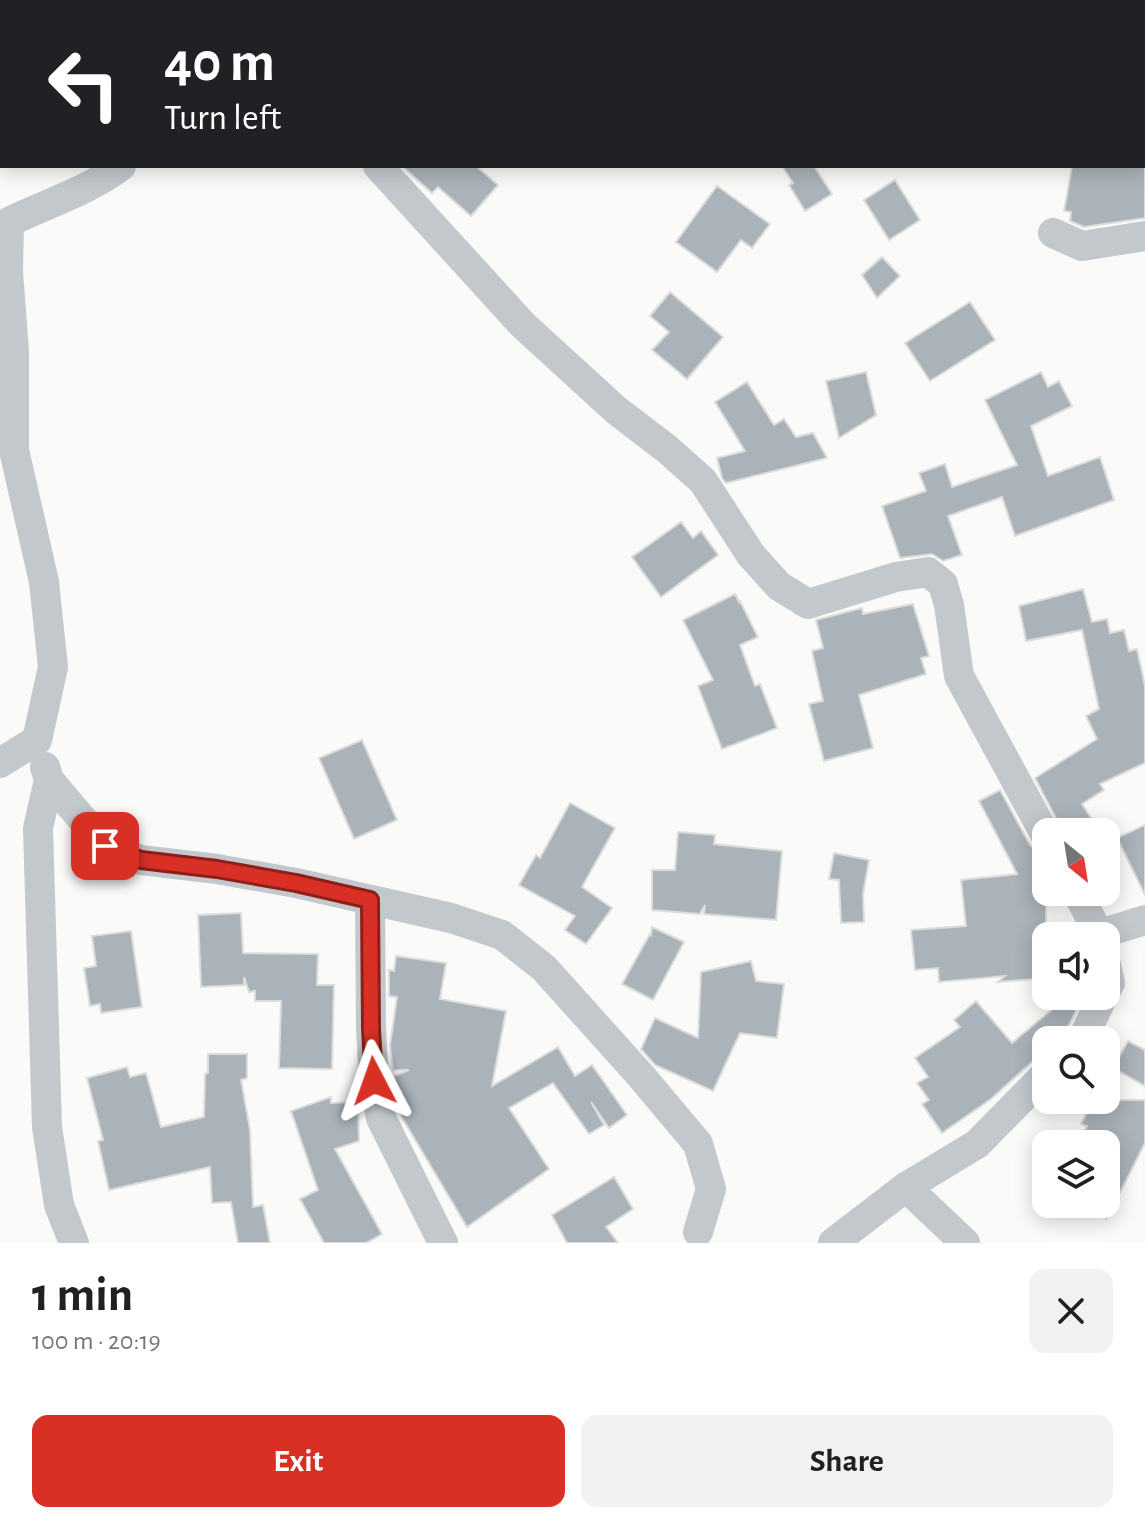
<!DOCTYPE html>
<meta charset="utf-8">
<style>
body{margin:0;font-family:"Alegreya Sans",sans-serif;background:#f2f2f2;color:#202124;height:100vh;display:flex;flex-direction:column;font-size:30px;white-space:nowrap}
*{box-sizing:border-box;margin:0}
p{font-size:26px;color:#757577}
.icon{flex:none;width:44px;height:44px;fill:none;stroke:currentColor;stroke-width:2;stroke-linecap:round;stroke-linejoin:round}
.map{position:relative;height:1243px;overflow:hidden}
.sheet{display:flex;flex-direction:column;background:#fff;flex:1}
.sheet>*{flex:none}
.hud{position:absolute;left:0px;top:0px;width:1146px;height:168px;box-shadow:0 4px 20px #0003;background:#202124;color:#fff;overflow:hidden}
.needle{width:52px;rotate:150deg}
.controls{position:absolute;left:1032px;top:818px;display:grid;gap:16px}
.controls a{display:grid;place-items:center;width:88px;height:88px;border-radius:16px;background:#fff;box-shadow:0 4px 20px #0003;font-size:40px}
.pin{position:absolute;display:grid;place-items:center;width:68px;height:68px;color:#fff;margin:-34px;border-radius:16px;box-shadow:0 4px 12px #0006}
.me{position:absolute;width:88px;margin:-44px;rotate:356deg;stroke-linejoin:round;filter:drop-shadow(0 0 6px #0008)}
.turn{display:flex;align-items:center;gap:28px;height:168px;padding:0 32px;font-size:36px}
.turn .icon{width:104px;height:104px;stroke-width:2.5}
.turn b{display:block;font-size:56px;line-height:68px}
.round{display:grid;place-items:center;flex:none;width:84px;height:84px;border-radius:16px;background:#f2f2f2}
.overview{display:flex;align-items:center;justify-content:space-between;height:136px;padding:0 32px}
h1{font-size:48px;font-weight:600;line-height:60px}
.action{display:flex;gap:16px;margin-top:auto;padding:16px 32px}
.action a{flex:1;height:92px;border-radius:16px;background:#d93025;color:#fff;font-size:32px;font-weight:600;line-height:92px;text-align:center}
.action a+a{background:#f2f2f2;color:#202124}
.map>svg:first-child{display:block}
.building{fill:#aab3b9;stroke:#dcdcda;stroke-width:2}
.lines{fill:none;stroke-linecap:round;stroke-linejoin:round}
.minor{stroke:#c3c8cc;stroke-width:30}
.route-casing{stroke:#8d1f18;stroke-width:20}
.route{stroke:#d93025;stroke-width:14}
</style>
<div class="map">
<svg width="1145" height="1243" viewBox="0 0 1145 1243">
<rect width="100%" height="100%" fill="#fafaf8"/>
<!-- building -->
<g class="building">
<path d="M402 166H476L498 185 471 216 438 187 432 193Z"/>
<path d="M782 166H814L832 194 805 211 789 185 793 183Z"/>
<path d="M1072 166H1145V218L1084 227 1070 221 1071 212 1064 211Z"/>
<path d="M895 180 920 220 889 240 864 200Z"/>
<path d="M717 186 770 224 752 248 741 240 717 272 676 242Z"/>
<path d="M882 257 900 276 877 298 862 275Z"/>
<path d="M670 292 723 337 687 379 652 350 669 332 650 316Z"/>
<path d="M970 302 995 340 930 381 905 343Z"/>
<path d="M866 372 876 415 839 438 826 381Z"/>
<path d="M1041 372 1048 387 1059 381 1072 406 1031 426 1048 476 1100 457 1114 500 1015 536 1002 497 948 516 962 555 943 561 932 554 900 558 882 506 926 491 919 473 945 464 952 487 1017 465 985 400Z"/>
<path d="M747 382 774 425 784 419 796 437 813 433 827 458 726 483 722 478 717 458 745 451 715 402Z"/>
<path d="M681 522 693 538 701 531 718 555 661 597 632 557Z"/>
<path d="M1083 589 1092 622 1107 619 1110 633 1124 630 1129 651 1137 649 1145 686V763L1100 784 1104 790 1082 804 1100 832H1063L1035 778 1097 739 1086 716 1099 709 1082 630 1026 641 1019 606Z"/>
<path d="M735 594 739 602 740 601 758 637 740 645 755 686 760 684 777 728 722 749 698 686 713 680 683 620Z"/>
<path d="M913 604 929 656 921 658 926 674 859 695 873 748 824 761 809 704 823 701 812 651 823 648 816 620 862 608 863 614Z"/>
<path d="M362 740 397 820 354 839 319 758Z"/>
<path d="M1000 790 1030 845 1036 851 1041 853 1046 862V978L998 982 1005 976 939 982 938 968 915 970 911 930 966 926 961 880 1017 874 979 801Z"/>
<path d="M570 803 615 828 582 887 612 908 586 944 565 930 575 916 519 885 536 855 540 858Z"/>
<path d="M1145 825V895L1117 838Z"/>
<path d="M678 832 715 835 714 844 782 851 776 920 704 914 705 905 700 914 652 910V870H675Z"/>
<path d="M834 853 869 860 863 894 864 922 841 923 839 880 829 879Z"/>
<path d="M241 913 243 953 318 954 317 985H334L332 1069 279 1068 281 1001H255V991L249 992 244 977V985L201 987 198 915Z"/>
<path d="M652 927 684 942 653 1000 622 984 650 934 651 935Z"/>
<path d="M131 931 142 1007 101 1013 100 1004 90 1006 84 968 96 966 92 936Z"/>
<path d="M396 956 446 963 440 999 506 1011 492 1086 558 1047 575 1076 592 1065 627 1115 609 1128 591 1102 604 1125 589 1134 553 1083 509 1108 549 1169 467 1227 401 1116 394 1076 409 1070H393L391 1056 390 1045 397 997 389 996V970L394 971Z"/>
<path d="M751 961 756 981 784 984 777 1038 740 1033 713 1091 655 1065 641 1049 655 1018 698 1038 701 972Z"/>
<path d="M1068 996H1083L1070 1023 1062 1035V1040H1046V1053L1033 1061 991 1099 942 1133 922 1104 929 1100 917 1083 928 1077 915 1058 960 1027 954 1020 976 1001 1012 1043Z"/>
<path d="M1128 1041 1145 1050V1086L1113 1068Z"/>
<path d="M208 1054H247V1078L241 1080 250 1130 253 1207 263 1205 270 1243H238L231 1202 212 1203 210 1167 109 1190 98 1141 103 1140 87 1078 127 1067 130 1077 146 1073 161 1127 204 1117 205 1074 208 1073Z"/>
<path d="M331 1097V1103L358 1102 359 1141 335 1149 382 1234 366 1243H324L300 1199 318 1190 291 1111Z"/>
<path d="M1093 1100H1145V1143L1106 1220V1144H1079L1087 1126 1081 1124Z"/>
<path d="M614 1177 633 1209 606 1227 618 1243H567L552 1215Z"/>
</g>
<g class="lines">
<!-- minor -->
<g class="minor">
<path d="M257 2 259 0"/>
<path d="M378 166 523 325 616 410 667 449 703 481 751 555 779 586 808 604 896 577 928 572 943 584 949 605 959 676 1046 836"/>
<path d="M1053 233 1082 246 1145 236"/>
<path d="M0 763 37 740 53 667 44 582 14 450V351L8 272 9 222C46 204 88 191 121 166"/>
<path d="M45 767 49 780 38 828 47 1127 59 1205 74 1243"/>
<path d="M49 780 105 846 141 860 217 869 296 883 451 918 502 935 544 968 641 1076 698 1144 711 1189 698 1232"/>
<path d="M1077 892 1100 936"/>
<path d="M370 900 371 1029 374 1081 381 1118 443 1243"/>
<path d="M1100 934 1145 920"/>
<path d="M1106 965 1110 983 1106 990"/>
<path d="M1079 1040 1085 1034 1103 996"/>
<path d="M906 1187 965 1243"/>
<path d="M833 1243 906 1187 977 1144 1046 1074"/>
</g>
</g>
<g class="lines">
<!-- route casing -->
<g class="route-casing">
<path id="route" d="M105 846 141 860 217 869 296 883 370 900 371 1029 374 1081"/>
</g>
<!-- route -->
<use href="#route" class="route"/>
</g>
</svg>
<div class="controls">
<a><svg class="needle" viewBox="-14 -14 28 28"><path d="M0-13l5 13h-10z" fill="#e53935"/><path d="M0 13l5-13h-10z" fill="#757577"/></svg></a>
<a><svg class="icon" aria-label="sound" viewBox="0 0 24 24"><path d="M4 9h4l5-4v14l-5-4H4zM17 9q2 3 0 6"/></svg></a>
<a><svg class="icon" aria-label="search" viewBox="0 0 24 24"><circle cx="10" cy="10" r="6"/><path d="M15 15l6 6"/></svg></a>
<a><svg class="icon" aria-label="layers" viewBox="0 0 24 24"><path d="M12 4l9 5-9 5-9-5zM3 14l9 5 9-5"/></svg></a>
</div>
<div class="pin" style="left:105px;top:846px;background:#d93025"><svg class="icon" aria-label="arrive" viewBox="0 0 24 24"><path d="M6 21V4h12l-3 4 3 4H6"/></svg></div>
<svg class="me" style="left:374px;top:1081px" viewBox="-20 -20 40 40"><path d="M0-17L14 15 0 8-14 15z" fill="#d93025" stroke="#fff" stroke-width="4"/></svg>
<div class="hud">
<div class="turn"><svg class="icon" aria-label="left" viewBox="0 0 24 24"><path d="M17 20v-9H6M10 6l-5 5 5 5"/></svg><div><b>40 m</b>Turn left</div></div>
</div>
</div>
<section class="sheet">
<div class="overview"><div><h1>1 min</h1><p>100 m · 20:19</p></div><a class="round"><svg class="icon" aria-label="close" viewBox="0 0 24 24"><path d="M6 6l12 12M18 6L6 18"/></svg></a></div>
<div class="action"><a>Exit</a><a>Share</a></div>
</section>
